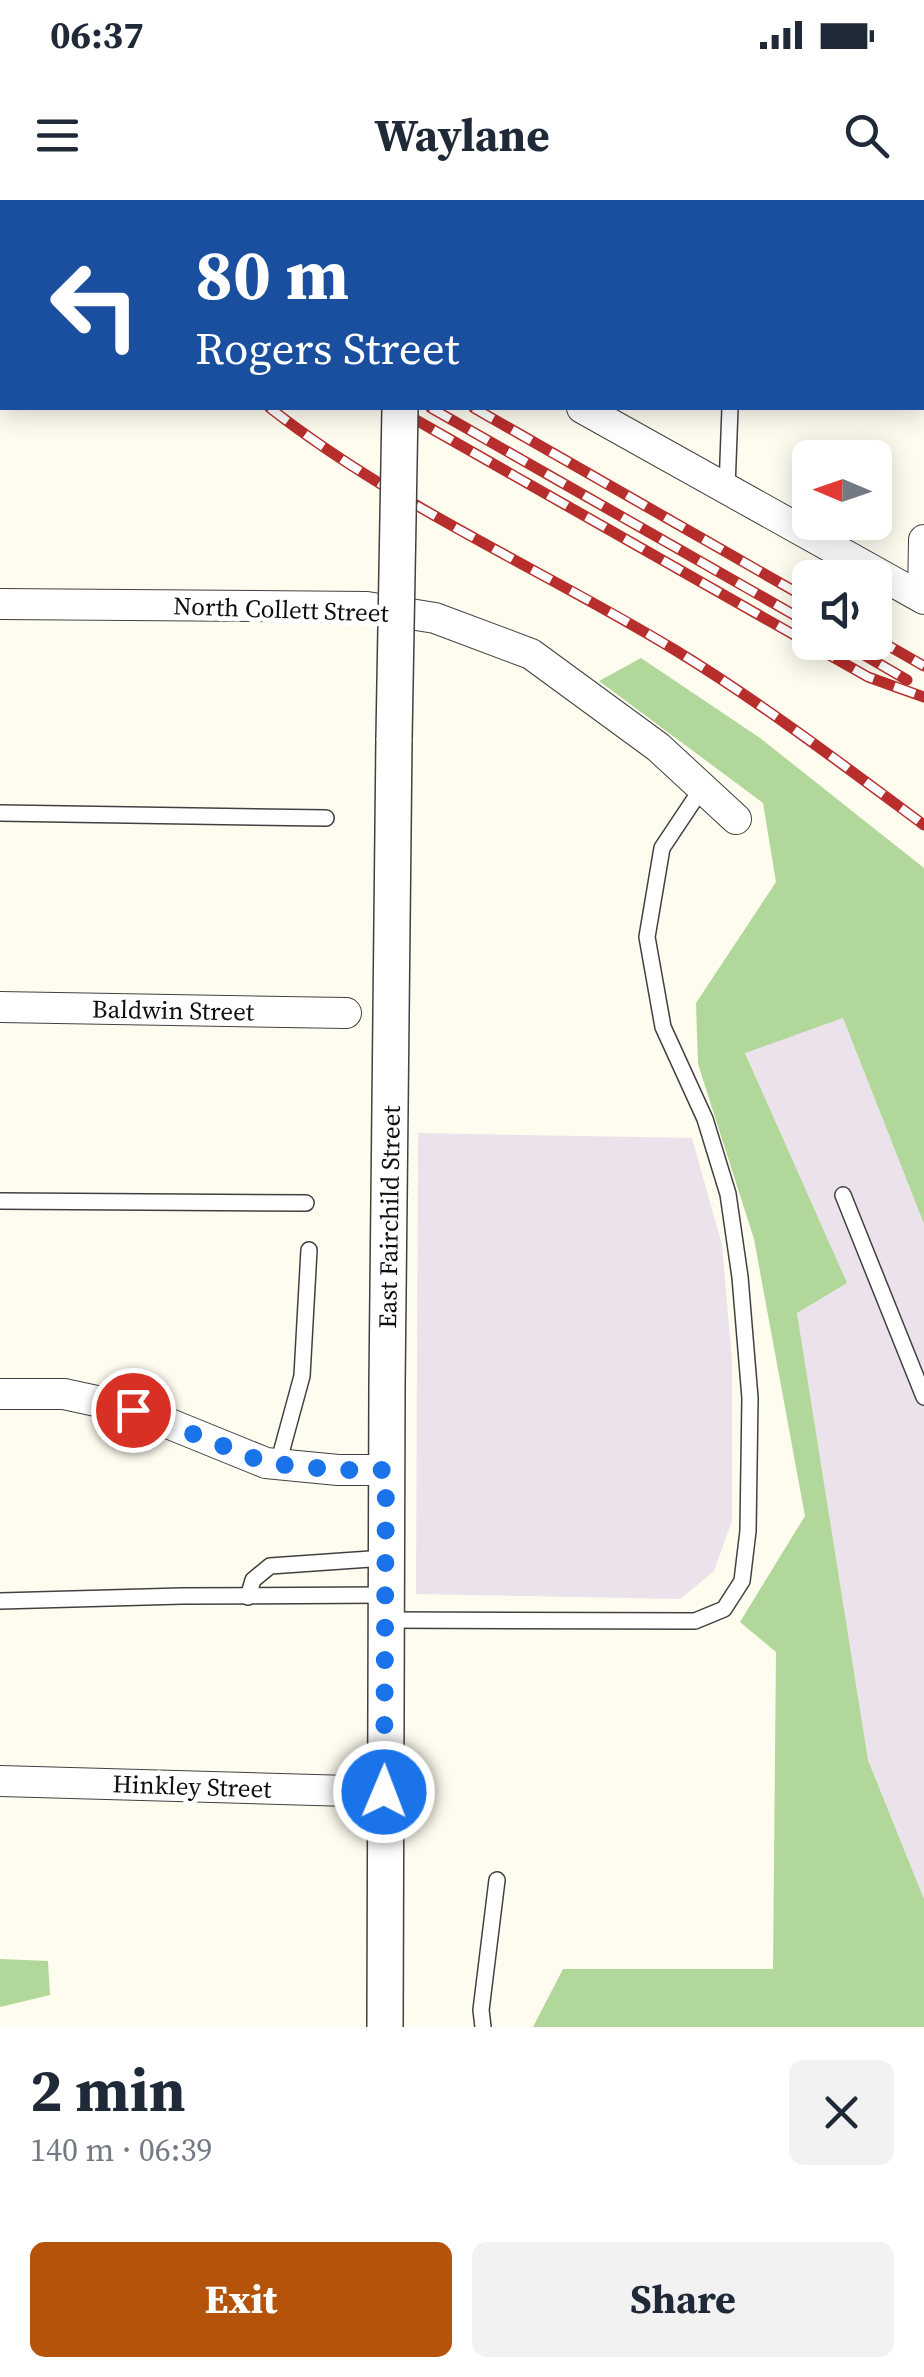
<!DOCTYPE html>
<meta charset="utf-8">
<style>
body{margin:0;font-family:"Source Serif 4",serif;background:#f2f2f3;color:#1f2937;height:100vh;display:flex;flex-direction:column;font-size:38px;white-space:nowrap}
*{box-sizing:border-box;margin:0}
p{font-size:32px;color:#747a83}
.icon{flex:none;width:55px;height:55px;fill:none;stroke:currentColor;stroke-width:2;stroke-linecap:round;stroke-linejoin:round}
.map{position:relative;height:1827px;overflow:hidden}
.details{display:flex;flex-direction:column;background:#fff;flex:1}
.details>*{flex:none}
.top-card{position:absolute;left:0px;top:0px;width:925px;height:210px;box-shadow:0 5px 25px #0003;background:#1a4fa0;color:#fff;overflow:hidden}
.needle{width:65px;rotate:272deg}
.controls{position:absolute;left:792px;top:240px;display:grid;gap:20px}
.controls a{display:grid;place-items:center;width:100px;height:100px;border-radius:15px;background:#fff;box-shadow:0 5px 25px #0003;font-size:50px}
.pin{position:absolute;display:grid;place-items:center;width:85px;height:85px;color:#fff;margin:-42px;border:5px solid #fff;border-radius:50%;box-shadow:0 2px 10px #0007}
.me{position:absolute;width:110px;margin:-55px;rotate:1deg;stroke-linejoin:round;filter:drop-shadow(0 0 8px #0008)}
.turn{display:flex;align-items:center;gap:35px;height:210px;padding:0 30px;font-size:45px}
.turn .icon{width:130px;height:130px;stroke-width:2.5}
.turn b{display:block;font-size:70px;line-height:85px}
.round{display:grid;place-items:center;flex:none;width:105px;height:105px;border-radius:15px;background:#f2f2f3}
.headline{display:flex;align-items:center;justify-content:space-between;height:170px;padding:0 30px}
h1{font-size:60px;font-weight:700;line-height:75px}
.action{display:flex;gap:20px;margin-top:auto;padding:20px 30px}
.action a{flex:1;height:115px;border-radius:15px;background:#b45309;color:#fff;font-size:40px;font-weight:700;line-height:115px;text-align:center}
.action a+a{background:#f2f2f3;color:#1f2937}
.status{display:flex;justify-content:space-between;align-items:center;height:70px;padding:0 50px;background:#fff;direction:ltr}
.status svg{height:28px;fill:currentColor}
header{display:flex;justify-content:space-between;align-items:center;height:130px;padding:0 30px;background:#fff;font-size:45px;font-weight:700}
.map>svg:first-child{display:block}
.industrial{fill:#ebe2ec}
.forest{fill:#b1d79a}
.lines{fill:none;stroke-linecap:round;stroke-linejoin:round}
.service-casing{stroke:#414141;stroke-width:18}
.minor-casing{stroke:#414141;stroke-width:32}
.tertiary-casing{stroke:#414141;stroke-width:38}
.service{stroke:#fff;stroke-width:15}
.minor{stroke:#fff;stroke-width:30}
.tertiary{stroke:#fff;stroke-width:35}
.rail-casing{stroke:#b72e2c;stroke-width:11}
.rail{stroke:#fff;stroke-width:8;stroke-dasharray:22;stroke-linecap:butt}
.tertiary-bridge-casing{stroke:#414141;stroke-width:38;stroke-linecap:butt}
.tertiary-bridge{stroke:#fff;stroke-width:35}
.route{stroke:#1a73e8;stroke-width:18;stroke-dasharray:0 32.4}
.labels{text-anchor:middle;stroke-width:10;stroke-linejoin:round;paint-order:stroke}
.street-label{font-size:25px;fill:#0e0e0e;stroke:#fff}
</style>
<div class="status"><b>06:37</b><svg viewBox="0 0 49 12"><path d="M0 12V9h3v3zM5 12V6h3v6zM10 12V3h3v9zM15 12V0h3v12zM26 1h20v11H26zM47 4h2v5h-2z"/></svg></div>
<header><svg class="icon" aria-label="menu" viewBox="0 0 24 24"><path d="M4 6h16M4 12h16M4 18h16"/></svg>Waylane<svg class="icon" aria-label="search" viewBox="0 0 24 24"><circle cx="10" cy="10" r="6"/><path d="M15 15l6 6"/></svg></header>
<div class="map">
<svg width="924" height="1827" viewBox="0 0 924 1827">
<rect width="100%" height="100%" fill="#fefcef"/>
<!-- industrial -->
<g class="industrial">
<path d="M843 818 924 1024V1699L868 1560 797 1113 846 1083 745 852Z"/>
<path d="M418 933 692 938 722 1045 732 1160V1321L714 1371 680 1399 416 1394Z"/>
</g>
<!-- forest -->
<g class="forest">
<path d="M641 458 760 538 924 668V1024L843 818 745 853 847 1083 797 1113 868 1560 924 1699V1827H533L563 1769H773L776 1452 740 1422 805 1316 754 1039 698 864 696 803 776 682 763 603 599 481Z"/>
<path d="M0 1759 48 1761 50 1795 0 1807Z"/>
</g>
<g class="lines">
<!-- service casing -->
<g class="service-casing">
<g id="service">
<path d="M922 169H924"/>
<path d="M727 288 730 208"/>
<path d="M0 613 326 618"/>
<path d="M843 995 924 1197"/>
<path d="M0 1001 306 1003"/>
<path d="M278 1264 302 1176 309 1050"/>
<path d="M248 1397 253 1380 270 1366 385 1358"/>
<path d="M0 1401 182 1396 385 1395"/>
<path d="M386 1420 695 1421 724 1409 742 1381 748 1331 750 1198 740 1077 728 994 705 919 663 827 647 737 662 648 702 588"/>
<path d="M483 1827 481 1810 497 1680"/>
</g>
</g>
<!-- minor casing -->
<g class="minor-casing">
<g id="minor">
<path d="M582 208 924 399"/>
<path d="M923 398 924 340"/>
<path d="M0 404 367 407 435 418 531 454 658 547 736 619"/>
<path d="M0 807 346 813"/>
<path d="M0 1194H64L133 1209 266 1263 338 1270H386"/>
<path d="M0 1581 384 1592"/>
</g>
</g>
<!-- tertiary casing -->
<g class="tertiary-casing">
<g id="tertiary">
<path d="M403 2V0"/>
<path d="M385 1827 387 1185 394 538"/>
</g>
</g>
<!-- service -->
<use href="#service" class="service"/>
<!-- minor -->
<use href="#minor" class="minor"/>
<!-- tertiary -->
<use href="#tertiary" class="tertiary"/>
<!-- rail casing -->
<g class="rail-casing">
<g id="rail">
<path d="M110 0 113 2"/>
<path d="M137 0 140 2"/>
<path d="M0 4 2 5"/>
<path d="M270 208C394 305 541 369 675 450 762 503 843 565 924 625"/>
<path d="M395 208 868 477 924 497"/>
<path d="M431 208 810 424"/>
<path d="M474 208 810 400"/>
<path d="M875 438 924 466"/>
<path d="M842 442 907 480"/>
</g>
</g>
<!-- rail -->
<use href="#rail" class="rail"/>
<!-- tertiary-bridge casing -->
<g class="tertiary-bridge-casing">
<path id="tertiary-bridge" d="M394 538 400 208"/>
</g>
<!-- tertiary-bridge -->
<use href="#tertiary-bridge" class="tertiary-bridge"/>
</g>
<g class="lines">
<!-- route -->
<path class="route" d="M133 1210 266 1263 338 1270H386L384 1592"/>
</g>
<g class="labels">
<!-- street labels -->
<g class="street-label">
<text transform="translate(281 409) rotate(2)" y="9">North Collett Street</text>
<text transform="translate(173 810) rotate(1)" y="9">Baldwin Street</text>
<text transform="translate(389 1017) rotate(-89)" y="9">East Fairchild Street</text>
<text transform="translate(192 1586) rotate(2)" y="9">Hinkley Street</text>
</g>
</g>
</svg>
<div class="controls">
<a><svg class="needle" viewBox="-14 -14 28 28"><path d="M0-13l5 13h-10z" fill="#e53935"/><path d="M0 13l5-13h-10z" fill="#747a83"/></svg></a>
<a><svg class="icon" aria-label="sound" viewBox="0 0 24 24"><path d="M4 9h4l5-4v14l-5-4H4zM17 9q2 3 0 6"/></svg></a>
</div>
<div class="pin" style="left:133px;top:1210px;background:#d93025"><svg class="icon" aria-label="arrive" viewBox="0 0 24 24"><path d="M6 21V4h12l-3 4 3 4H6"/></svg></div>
<svg class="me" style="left:384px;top:1592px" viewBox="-20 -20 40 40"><circle r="17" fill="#1a73e8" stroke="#fff" stroke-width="3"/><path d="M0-11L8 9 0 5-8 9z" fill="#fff"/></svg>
<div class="top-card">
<div class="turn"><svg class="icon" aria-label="left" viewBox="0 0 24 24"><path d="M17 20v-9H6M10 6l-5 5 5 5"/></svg><div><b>80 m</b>Rogers Street</div></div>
</div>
</div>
<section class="details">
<div class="headline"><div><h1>2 min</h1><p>140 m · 06:39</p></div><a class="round"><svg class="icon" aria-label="close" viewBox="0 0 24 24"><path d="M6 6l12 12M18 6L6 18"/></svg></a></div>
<div class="action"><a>Exit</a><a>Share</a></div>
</section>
